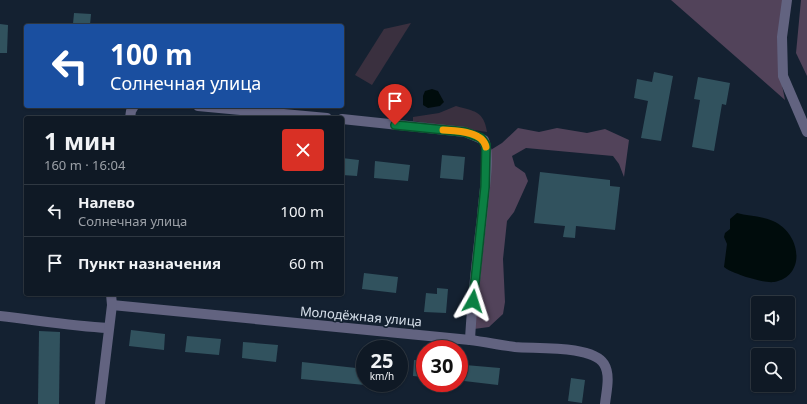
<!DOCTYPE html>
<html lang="ru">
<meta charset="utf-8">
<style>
body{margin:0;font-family:"Noto Sans",sans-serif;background:#1d2632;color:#f1f3f6;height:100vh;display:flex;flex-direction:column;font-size:15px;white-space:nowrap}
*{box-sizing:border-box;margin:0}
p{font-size:13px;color:#9ba0a7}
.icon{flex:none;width:22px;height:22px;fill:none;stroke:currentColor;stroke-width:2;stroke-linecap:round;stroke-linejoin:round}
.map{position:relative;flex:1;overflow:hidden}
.panel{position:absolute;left:24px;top:116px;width:320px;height:180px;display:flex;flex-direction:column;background:#0f1925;border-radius:4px;box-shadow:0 1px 3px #0004,0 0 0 1px #2f3842}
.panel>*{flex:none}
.hud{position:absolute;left:24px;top:24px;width:320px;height:84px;border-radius:4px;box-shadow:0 1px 3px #0004,0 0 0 1px #2f3842;background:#1a4fa0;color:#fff;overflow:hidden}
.buttons{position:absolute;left:751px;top:296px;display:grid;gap:8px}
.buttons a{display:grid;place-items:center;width:44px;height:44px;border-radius:4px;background:#0f1925;box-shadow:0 1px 3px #0004,0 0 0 1px #2f3842;font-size:20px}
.speed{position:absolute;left:356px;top:340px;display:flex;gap:8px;font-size:20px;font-weight:700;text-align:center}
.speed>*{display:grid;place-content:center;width:52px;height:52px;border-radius:50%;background:#0f1925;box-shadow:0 1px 3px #0004,0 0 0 1px #2f3842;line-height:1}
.speed small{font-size:10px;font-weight:400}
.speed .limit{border:6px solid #d22;background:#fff;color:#111}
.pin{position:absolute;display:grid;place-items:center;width:34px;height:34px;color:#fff;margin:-41px -17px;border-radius:50% 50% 50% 0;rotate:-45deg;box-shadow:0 0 4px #0007}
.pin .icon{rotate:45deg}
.me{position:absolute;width:44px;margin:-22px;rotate:6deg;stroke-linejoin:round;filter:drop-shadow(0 0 3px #0008)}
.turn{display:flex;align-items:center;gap:14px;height:84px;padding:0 20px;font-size:18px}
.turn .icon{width:52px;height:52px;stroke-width:2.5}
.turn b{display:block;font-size:28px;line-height:34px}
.round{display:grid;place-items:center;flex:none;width:42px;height:42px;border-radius:4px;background:#1d2632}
.overview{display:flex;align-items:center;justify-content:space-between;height:68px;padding:0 20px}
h1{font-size:24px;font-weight:700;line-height:30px}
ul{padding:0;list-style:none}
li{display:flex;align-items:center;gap:12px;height:52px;padding:0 20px;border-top:1px solid #2f3842}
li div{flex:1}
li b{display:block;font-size:15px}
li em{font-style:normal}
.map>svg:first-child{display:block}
.green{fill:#3a303f}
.forest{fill:#52435a}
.water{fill:#000c0c}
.building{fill:#31525e}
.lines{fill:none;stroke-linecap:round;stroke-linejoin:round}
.street{stroke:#626380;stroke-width:10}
.route-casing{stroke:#07532c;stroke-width:10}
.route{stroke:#0b8043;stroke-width:7}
.slow{stroke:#f59e0b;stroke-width:7}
.labels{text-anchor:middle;stroke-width:3.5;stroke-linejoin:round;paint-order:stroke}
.street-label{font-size:13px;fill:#d7e0eb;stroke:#142131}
</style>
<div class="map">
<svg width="807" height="404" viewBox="0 0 807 404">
<rect width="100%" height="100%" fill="#142131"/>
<!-- green -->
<g class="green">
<path d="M411 23 372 85 355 75 384 29Z"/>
<path d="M456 106C474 111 484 111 487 132L413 121V117L439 113Z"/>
</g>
<!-- forest -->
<g class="forest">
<path d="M671 0H784L780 75 785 100Z"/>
<path d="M801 0H807V76L796 53Z"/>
<path d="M518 128 539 132 557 128 587 133 605 129 629 140 624 177 619 164 613 156 526 148 512 156 515 166 525 173 528 181 514 212 507 221 503 259 505 302 503 314 489 327 474 329 489 151 502 143Z"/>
</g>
<!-- water -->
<g class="water">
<path d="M432 89 438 91 444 102 440 106 428 108 423 105V96L425 91Z"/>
<path d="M737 213C748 216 762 216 773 221 801 233 807 276 774 282 766 283 754 279 746 277 739 274 730 272 724 267L727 244 724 237 725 233 730 229V219Z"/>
</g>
<!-- building -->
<g class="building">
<path d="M74 13 91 14 90 25 73 24Z"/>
<path d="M0 24 8 25 7 53H0Z"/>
<path d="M654 72 673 76 661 141 641 138 648 101 634 98 637 79 652 82Z"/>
<path d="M698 77 730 83 726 105 722 104 714 151 692 147 700 100 694 99Z"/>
<path d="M442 155 465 157 463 180 440 178Z"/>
<path d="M342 158 359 160 357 176 342 175Z"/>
<path d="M375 161 410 165 408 181 374 178Z"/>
<path d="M540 172 610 180V186L620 187 615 230 576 226 575 238 563 237 565 226 534 223Z"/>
<path d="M364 273 398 277 396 293 362 289Z"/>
<path d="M437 288 448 289 446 313 424 312 426 293 437 294Z"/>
<path d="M131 330 165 334 164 350 129 346Z"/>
<path d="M39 331 60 332 59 404H38Z"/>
<path d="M187 336 221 339 219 355 185 352Z"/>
<path d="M243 342 278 345 276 362 242 358Z"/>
<path d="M414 360 425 361V377L413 376Z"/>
<path d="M302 362 365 369V385L301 379Z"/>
<path d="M465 365 500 368 498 385 464 381Z"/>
<path d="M571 378 585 380 582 403 568 401Z"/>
</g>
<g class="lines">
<!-- street -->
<g class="street">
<path d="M787 0 782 37 783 76 807 132"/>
<path d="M198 106 327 118"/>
<path d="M130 118 131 111 134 106"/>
<path d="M342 119 465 132 484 140C491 155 483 199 482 217 477 258 472 299 470 340"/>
<path d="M112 305 470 340C485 342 500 345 515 347 536 349 592 345 604 364 611 375 606 393 605 404"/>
<path d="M0 316C36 320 72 326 108 328"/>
<path d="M100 404 112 305 111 294"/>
</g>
</g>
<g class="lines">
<!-- route casing -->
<g class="route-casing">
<path id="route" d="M395 125 465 132 481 138 486 145 485 187 473 301"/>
</g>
<!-- route -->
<use href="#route" class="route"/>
<!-- slow -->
<path class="slow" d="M443 130C456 131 483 131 486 147"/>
</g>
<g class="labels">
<!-- street labels -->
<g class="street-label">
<text transform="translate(361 316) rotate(5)" y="5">Молодёжная улица</text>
</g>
</g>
</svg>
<div class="buttons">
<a><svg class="icon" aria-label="sound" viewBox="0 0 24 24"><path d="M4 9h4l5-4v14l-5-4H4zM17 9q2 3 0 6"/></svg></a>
<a><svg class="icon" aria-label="search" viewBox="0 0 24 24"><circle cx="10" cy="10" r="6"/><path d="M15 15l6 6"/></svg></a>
</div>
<div class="speed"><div>25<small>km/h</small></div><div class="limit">30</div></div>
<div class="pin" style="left:395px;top:125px;background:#d93025"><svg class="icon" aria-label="arrive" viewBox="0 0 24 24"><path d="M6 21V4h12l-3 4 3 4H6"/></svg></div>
<svg class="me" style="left:473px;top:301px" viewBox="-20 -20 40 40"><path d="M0-17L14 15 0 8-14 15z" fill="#0b8043" stroke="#fff" stroke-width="4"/></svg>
<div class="hud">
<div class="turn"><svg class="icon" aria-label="left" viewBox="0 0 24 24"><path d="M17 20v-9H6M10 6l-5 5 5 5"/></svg><div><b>100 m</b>Солнечная улица</div></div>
</div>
<section class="panel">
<div class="overview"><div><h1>1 мин</h1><p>160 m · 16:04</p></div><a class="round" style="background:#d93025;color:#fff"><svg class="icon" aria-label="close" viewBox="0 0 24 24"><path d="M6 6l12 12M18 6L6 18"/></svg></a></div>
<ul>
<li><svg class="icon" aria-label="left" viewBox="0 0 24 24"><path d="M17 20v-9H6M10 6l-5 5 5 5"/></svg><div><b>Налево</b><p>Солнечная улица</p></div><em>100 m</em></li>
<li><svg class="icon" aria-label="arrive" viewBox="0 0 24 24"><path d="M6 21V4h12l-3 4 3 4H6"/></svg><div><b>Пункт назначения</b></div><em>60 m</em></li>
</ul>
</section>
</div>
